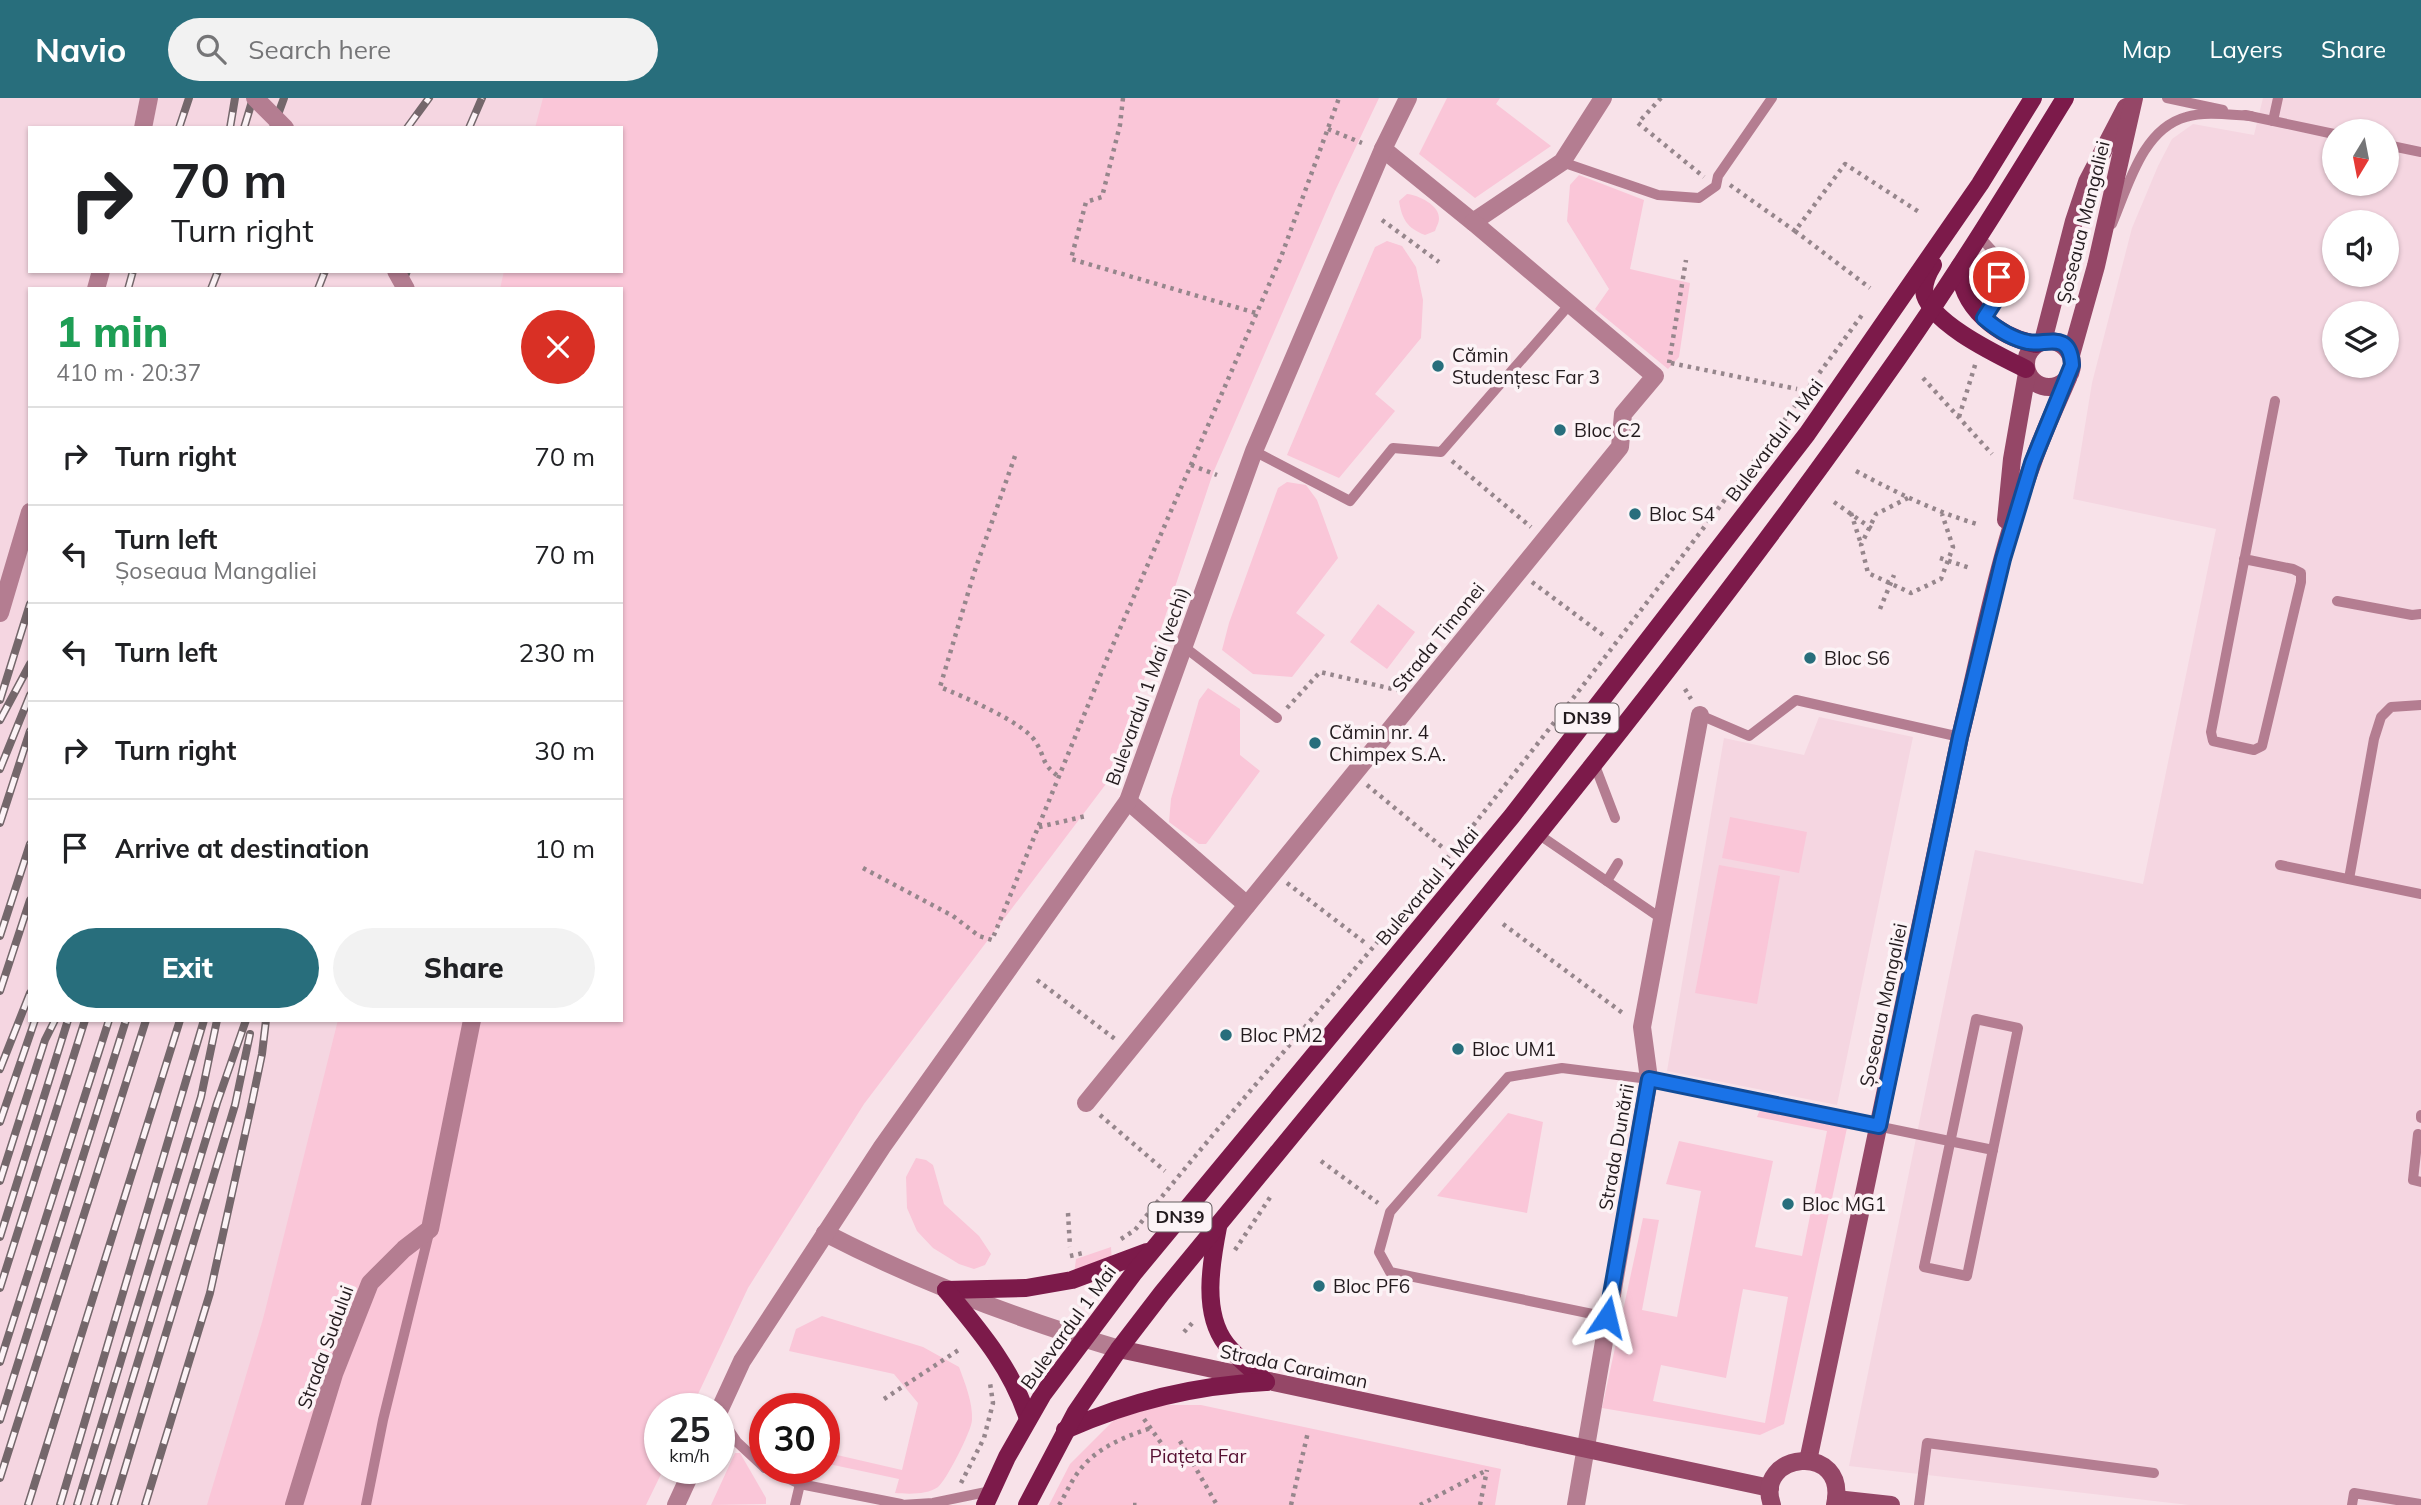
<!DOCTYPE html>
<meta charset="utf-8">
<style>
body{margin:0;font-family:Mulish,sans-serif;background:#f2f2f2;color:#202124;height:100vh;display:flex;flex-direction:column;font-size:26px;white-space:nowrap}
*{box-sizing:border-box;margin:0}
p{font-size:23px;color:#757577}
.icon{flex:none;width:38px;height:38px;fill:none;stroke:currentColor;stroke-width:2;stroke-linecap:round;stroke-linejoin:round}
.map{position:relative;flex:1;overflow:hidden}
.details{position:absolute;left:28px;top:189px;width:595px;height:735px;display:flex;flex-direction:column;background:#fff;border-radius:0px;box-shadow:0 2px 5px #0004}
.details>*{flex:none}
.banner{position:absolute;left:28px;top:28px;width:595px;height:147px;border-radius:0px;box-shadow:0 2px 5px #0004;background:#fff;color:#202124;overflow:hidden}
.needle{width:46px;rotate:190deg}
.controls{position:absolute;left:2322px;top:21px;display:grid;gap:14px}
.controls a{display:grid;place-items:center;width:77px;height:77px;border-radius:50%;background:#fff;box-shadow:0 2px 5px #0004;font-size:35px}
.speed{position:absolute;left:644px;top:1295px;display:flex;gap:14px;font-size:35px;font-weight:700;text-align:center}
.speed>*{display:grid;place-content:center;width:91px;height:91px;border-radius:50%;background:#fff;box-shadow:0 2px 5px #0004;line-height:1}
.speed small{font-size:18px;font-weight:400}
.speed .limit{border:10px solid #d22;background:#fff;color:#111}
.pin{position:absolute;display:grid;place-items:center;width:60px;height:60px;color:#fff;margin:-30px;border:4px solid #fff;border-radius:50%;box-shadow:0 2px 7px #0007}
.me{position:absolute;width:77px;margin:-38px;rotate:10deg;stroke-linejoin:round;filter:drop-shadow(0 0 5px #0008)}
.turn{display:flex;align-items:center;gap:24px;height:147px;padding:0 28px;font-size:32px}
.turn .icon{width:91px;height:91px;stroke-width:2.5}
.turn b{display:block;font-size:49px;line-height:60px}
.round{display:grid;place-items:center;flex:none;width:74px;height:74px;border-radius:37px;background:#f2f2f2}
.headline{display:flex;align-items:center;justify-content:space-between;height:119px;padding:0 28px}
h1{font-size:42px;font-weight:800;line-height:52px;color:#1e9e55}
.primary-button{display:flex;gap:14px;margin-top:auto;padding:14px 28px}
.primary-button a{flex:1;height:80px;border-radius:42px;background:#286e7c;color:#fff;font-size:28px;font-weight:800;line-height:80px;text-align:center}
.primary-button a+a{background:#f2f2f2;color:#202124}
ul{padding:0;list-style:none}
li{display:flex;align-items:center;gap:21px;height:98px;padding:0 28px;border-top:2px solid #e0e0e0}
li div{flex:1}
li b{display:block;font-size:26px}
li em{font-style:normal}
header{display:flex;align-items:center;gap:42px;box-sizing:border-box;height:98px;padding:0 35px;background:#286e7c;color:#fff}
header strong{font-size:33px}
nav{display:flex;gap:38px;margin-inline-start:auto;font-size:24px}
.search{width:490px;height:63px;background:#f2f2f2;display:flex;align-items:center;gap:18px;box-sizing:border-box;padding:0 24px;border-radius:38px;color:#757577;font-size:26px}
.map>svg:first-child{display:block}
.built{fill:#f5d6e1;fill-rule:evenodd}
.green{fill:#fac6d8;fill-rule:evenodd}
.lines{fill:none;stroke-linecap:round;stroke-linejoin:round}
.path{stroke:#96868c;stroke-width:4.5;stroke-dasharray:3.5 5;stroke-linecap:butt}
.lane{stroke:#b47d91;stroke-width:10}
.street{stroke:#b47d91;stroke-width:18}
.secondary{stroke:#954767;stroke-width:18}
.primary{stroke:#7c1a4a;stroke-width:18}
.rail-casing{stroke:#74676b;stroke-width:8}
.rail{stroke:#fcf3f6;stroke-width:5;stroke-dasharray:16;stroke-linecap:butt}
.street-bridge{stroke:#b47d91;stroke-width:18}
.route-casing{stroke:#114b97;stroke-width:18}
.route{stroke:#1a73e8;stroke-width:12}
.poi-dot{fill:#286e7c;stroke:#fcf3f6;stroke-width:2.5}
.labels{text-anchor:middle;stroke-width:7;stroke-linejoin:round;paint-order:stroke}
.shield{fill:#fcf3f6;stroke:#645c5f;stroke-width:2}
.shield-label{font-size:18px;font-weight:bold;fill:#231b1e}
.street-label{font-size:19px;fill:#231b1e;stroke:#fcf3f6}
.poi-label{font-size:19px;fill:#231b1e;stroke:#fcf3f6;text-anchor:start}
.park-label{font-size:19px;fill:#561032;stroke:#fcf3f6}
</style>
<header>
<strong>Navio</strong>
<div class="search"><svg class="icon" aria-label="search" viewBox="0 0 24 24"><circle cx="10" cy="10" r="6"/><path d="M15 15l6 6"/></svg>Search here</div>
<nav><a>Map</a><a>Layers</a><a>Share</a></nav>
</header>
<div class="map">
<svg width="2421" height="1407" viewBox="0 0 2421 1407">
<rect width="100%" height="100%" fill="#f8e2e9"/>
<!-- built -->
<g class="built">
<path d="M0 0H812L923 146 511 1407H0ZM30 30H621V173H30ZM30 191H621V922H30Z"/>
<path d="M2263 0H2421V1407H2189L1849 1368 1975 752 2143 786 2216 431 2073 401 2092 285 2132 130 2158 68 2172 41 2193 26 2254 37ZM2334 33H2387V86H2334ZM2334 124H2387V177H2334ZM2334 215H2387V268H2334Z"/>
<path d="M1819 619 1913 639 1837 1007 1667 973 1724 640 1804 657Z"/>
</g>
<!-- green -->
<g class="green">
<path d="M543 0H1379L1335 93 1213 375 1112 678 864 1006 748 1190 691 1311H660V1370H664L646 1407H207L263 1221 338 922H621V191H500L504 173H621V30H535Z"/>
<path d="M1447 0H1500L1496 6 1551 48 1475 100 1419 56Z"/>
<path d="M1579 77 1644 102 1630 171 1690 185 1679 259 1668 271 1595 211 1609 191 1567 123 1570 87Z"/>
<path d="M1407 96C1418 97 1440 107 1439 121 1439 125 1436 129 1435 133L1425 137C1407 130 1402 121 1399 103Z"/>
<path d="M1387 143 1402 148 1416 169 1423 202 1421 240 1375 296 1395 313 1339 380 1287 357 1375 149Z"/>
<path d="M1287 384 1306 387 1317 402 1338 460 1296 515 1325 537 1292 579 1253 576 1222 552 1229 525 1278 390Z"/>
<path d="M1378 506 1415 534 1387 571 1350 544Z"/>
<path d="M1208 590 1240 611V657L1260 673 1206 746H1199L1169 724 1171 701 1199 602Z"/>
<path d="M1730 719 1807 734 1799 775 1722 760Z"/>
<path d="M1719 767 1780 778 1757 906 1695 895Z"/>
<path d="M1761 1009 1847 1030 1784 1326 1760 1337 1602 1310 1643 1120 1659 1122 1642 1212 1677 1219 1701 1093 1666 1086 1679 1043 1773 1063 1755 1149 1802 1158 1827 1033 1757 1019ZM1743 1191 1788 1199 1765 1325 1653 1303 1661 1267 1726 1280Z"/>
<path d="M1508 1015 1543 1024 1527 1115 1437 1098Z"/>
<path d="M916 1060 926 1062 933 1067 944 1106 979 1138 991 1156 985 1167 974 1171 959 1166 933 1150 917 1133 907 1110 906 1079Z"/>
<path d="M1111 1149 1112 1166 1074 1177 1076 1161Z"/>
<path d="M822 1218 923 1249 959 1269C965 1285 973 1305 972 1322 972 1332 946 1383 938 1389 927 1397 908 1396 895 1395L899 1381 824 1365V1354L902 1372 918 1305 894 1276 789 1253 796 1231Z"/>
<path d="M1161 1307H1201L1501 1371 1495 1407H1049L1070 1366 1114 1322Z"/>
<path d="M735 1355H740L766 1400V1406L711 1407Z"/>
</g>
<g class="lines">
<!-- path -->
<g class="path">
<path d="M1123 0 1120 27 1102 99 1086 104 1071 161 1256 215"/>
<path d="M1661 0 1638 25 1704 79"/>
<path d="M1328 31 1362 45"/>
<path d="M1730 87 1795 133 1845 66 1919 114"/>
<path d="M1382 122 1439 164"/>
<path d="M1795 133 1870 190"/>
<path d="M1669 265 1686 162"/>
<path d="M1671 265 1797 291"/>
<path d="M1923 280 1992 356"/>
<path d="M1959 319 1976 264"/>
<path d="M1015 358 974 475 940 589C962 598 1023 624 1035 643 1046 659 1040 665 1059 679"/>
<path d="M1452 363 1531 429"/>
<path d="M1191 367 1217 377"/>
<path d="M1856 373C1897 395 1936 414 1980 427"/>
<path d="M1908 400 1876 416 1861 447 1868 475 1911 495 1941 481 1953 449 1942 416"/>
<path d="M1834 404 1875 433"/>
<path d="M1851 415 1861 446"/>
<path d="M1940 460 1970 470"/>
<path d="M1532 484 1607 540"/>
<path d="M1880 511 1894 477"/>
<path d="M1685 591 1691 601"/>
<path d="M1287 610 1320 574 1397 592"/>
<path d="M1367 687 1442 749"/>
<path d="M1039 729 1086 718"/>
<path d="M863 770 953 818 979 838 992 842 1109 556 1281 159 1339 0"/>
<path d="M1287 785 1364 844"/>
<path d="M1503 826 1624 916"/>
<path d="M1037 882 1115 941"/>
<path d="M1100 1017 1165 1073"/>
<path d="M1321 1063 1378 1105"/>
<path d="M1068 1115 1070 1149"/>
<path d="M1121 1141 1135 1132C1236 1005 1346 885 1448 759 1590 581 1728 400 1862 217"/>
<path d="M1235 1152 1271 1098"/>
<path d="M1070 1158 1083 1155"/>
<path d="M1184 1234 1195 1222"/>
<path d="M884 1301 960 1251"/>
<path d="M1144 1321 1164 1349"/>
<path d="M1180 1343 1217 1407"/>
<path d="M961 1385 984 1340 993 1305 990 1285"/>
<path d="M1059 1407C1066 1396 1071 1383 1079 1373 1096 1350 1124 1339 1151 1330"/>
<path d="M1133 1407H1139"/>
<path d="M1291 1407 1308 1334"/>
<path d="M1420 1407 1487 1372"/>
<path d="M1480 1407 1487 1372"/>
</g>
<!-- lane -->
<g class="lane">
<path d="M2167 0 2223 12"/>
<path d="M2245 17 2334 36"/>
<path d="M2273 23 2278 0"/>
<path d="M2387 47 2421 54"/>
<path d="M1562 64 1658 97 1699 100 1716 88 1718 78 1772 0"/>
<path d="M2112 126C2128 89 2142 31 2186 19 2206 13 2230 17 2251 18"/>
<path d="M1979 138 1999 160 1998 198 1984 220"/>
<path d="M1254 353 1350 403 1393 350 1441 354 1570 206"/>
<path d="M2244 461 2293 471 2301 475V484L2262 648 2254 652 2213 643 2211 634 2275 303"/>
<path d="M2337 503 2412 517 2421 516"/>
<path d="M1183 548 1277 620"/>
<path d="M1700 617 1749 638 1796 602 1960 639"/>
<path d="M1594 665 1615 720"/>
<path d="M1538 736 1662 821"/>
<path d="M2280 767 2421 796"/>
<path d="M2349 781 2374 641 2381 619 2391 609 2421 607"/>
<path d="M1607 783 1618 765"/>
<path d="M1976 921 2018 930 1967 1178 1924 1169Z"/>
<path d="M2421 1020V1017"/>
<path d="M2418 1036 2413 1082 2421 1084"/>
<path d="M1607 1219 1390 1174 1379 1154 1390 1114 1508 979 1562 970 1649 981 1993 1052"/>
<path d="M719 1317 737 1344 765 1370"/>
<path d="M765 1370 800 1386 901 1406"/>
<path d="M366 1407 383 1322 430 1131"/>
<path d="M795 1407 800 1386"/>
<path d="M901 1407 933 1405 991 1393"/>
<path d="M1919 1407 1927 1345 2154 1375"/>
<path d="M2352 1407 2354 1395 2421 1406"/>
</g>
<!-- street -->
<g class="street">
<path d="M143 30 149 0"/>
<path d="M1383 51 1473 124 1562 64 1603 0"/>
<path d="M96 191 101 173"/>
<path d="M0 515 30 414"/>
<path d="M1128 703 1247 807"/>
<path d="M1086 1005 1620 349 1623 316 1655 278 1473 124"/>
<path d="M825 1135C920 1184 1018 1221 1119 1251"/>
<path d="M719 1313 742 1263 882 1049 1128 703 1254 353 1383 51 1408 0"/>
<path d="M294 1407 334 1276 370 1185 404 1151 430 1131 472 922"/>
<path d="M676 1407 693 1370"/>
<path d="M1576 1407 1649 981 1642 929 1700 617"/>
</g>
<!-- secondary -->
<g class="secondary">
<circle cx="2049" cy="266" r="23"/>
<path d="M2043 243 2074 123 2087 84 2126 9"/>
<path d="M2071 257 2096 168 2134 0"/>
<path d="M2006 422 2012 361 2027 275"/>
<path d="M1119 1251 1770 1390"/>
<path d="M1808 1363 1960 639C1982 547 2000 452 2033 364 2043 335 2056 308 2068 280"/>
<path d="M1836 1401 1891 1407"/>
<path d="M1772 1407C1753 1354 1849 1343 1835 1407"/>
</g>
<!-- primary -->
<g class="primary">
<path d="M1933 167C1928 175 1924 183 1924 193 1927 224 2000 258 2026 271"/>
<path d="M1960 168C1960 209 1998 239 2036 246"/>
<path d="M1218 1129C1211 1165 1202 1215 1226 1246 1237 1260 1253 1272 1266 1284"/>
<path d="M946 1192 1026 1190 1072 1182 1147 1154"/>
<path d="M946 1192C979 1232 1012 1270 1028 1321"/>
<path d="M1065 1332C1128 1304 1198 1287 1266 1284"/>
<path d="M985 1407 1007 1359 1043 1296 1133 1176 1512 718 1807 336 1980 86 2033 0"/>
<path d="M1027 1407 1076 1314 1119 1251 1162 1195C1413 889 1671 585 1898 260 1957 176 2011 88 2065 0"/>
</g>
<!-- rail casing -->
<g class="rail-casing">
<g id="rail">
<path d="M179 30 189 0"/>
<path d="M230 30 235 0"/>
<path d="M244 30 253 0"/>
<path d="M273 30 284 0"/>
<path d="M407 30 429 0"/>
<path d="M469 30 482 0"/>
<path d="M128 191 133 173"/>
<path d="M211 191 218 173"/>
<path d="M318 191 325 173"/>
<path d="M400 191 407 173"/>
<path d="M0 602 30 506"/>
<path d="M0 622 30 566"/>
<path d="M0 671 30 597"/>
<path d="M0 725 30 633"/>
<path d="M0 838 30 746"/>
<path d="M0 893 30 802"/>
<path d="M0 971 30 895"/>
<path d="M0 1024 35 922"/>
<path d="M0 1083 45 942 55 922"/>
<path d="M0 1139 68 922"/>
<path d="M0 1190 85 922"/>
<path d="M0 1264 109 922"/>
<path d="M0 1322 126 922"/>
<path d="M0 1380 146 922"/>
<path d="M28 1407 180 922"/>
<path d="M60 1407 204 922"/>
<path d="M77 1407 201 999 217 922"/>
<path d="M94 1407 217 1005 246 922"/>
<path d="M114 1407 235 1007 250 936"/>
<path d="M145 1407 210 1195 251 1009 262 956 266 922"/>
</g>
</g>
<!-- rail -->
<use href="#rail" class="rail"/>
<!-- street-bridge -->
<g class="street-bridge">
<path d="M255 0 285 30"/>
<path d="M396 173 406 191"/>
</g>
</g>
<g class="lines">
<!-- route casing -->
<g class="route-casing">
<path id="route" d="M1607 1219 1649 981 1879 1028 1960 639 2003 461 2032 365 2072 267C2070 231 2045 248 2028 244 2012 241 1997 231 1984 220L1998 198 1999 179"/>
</g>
<!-- route -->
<use href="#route" class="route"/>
</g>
<!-- markers -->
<g class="poi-dot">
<circle cx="1438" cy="268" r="7"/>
<circle cx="1560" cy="332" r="7"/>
<circle cx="1635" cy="416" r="7"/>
<circle cx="1810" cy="560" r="7"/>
<circle cx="1315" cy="645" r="7"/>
<circle cx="1226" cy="937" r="7"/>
<circle cx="1458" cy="951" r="7"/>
<circle cx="1788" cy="1106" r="7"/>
<circle cx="1319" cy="1188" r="7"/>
</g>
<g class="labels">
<!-- shield labels -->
<g class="shield">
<rect x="1555.5" y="605.5" width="63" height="29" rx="5"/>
<rect x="1148.5" y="1104.5" width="63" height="29" rx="5"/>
</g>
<g class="shield-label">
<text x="1587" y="626">DN39</text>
<text x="1180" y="1125">DN39</text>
</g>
<!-- street labels -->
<g class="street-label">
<text transform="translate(2083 124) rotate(-76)" y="7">Șoseaua Mangaliei</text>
<text transform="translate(1774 342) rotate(-53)" y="7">Bulevardul 1 Mai</text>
<text transform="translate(1438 539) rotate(-51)" y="7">Strada Timonei</text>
<text transform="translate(1147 588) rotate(-70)" y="7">Bulevardul 1 Mai (vechi)</text>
<text transform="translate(1427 788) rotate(-50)" y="7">Bulevardul 1 Mai</text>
<text transform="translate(1883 907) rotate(-78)" y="7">Șoseaua Mangaliei</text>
<text transform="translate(1616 1049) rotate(-80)" y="7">Strada Dunării</text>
<text transform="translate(1068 1229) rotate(-54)" y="7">Bulevardul 1 Mai</text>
<text transform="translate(325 1249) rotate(-70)" y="7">Strada Sudului</text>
<text transform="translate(1294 1268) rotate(12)" y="7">Strada Caraiman</text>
</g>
<!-- poi labels -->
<g class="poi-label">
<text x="1452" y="264">Cămin<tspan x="1452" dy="22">Studențesc Far 3</tspan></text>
<text x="1574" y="339">Bloc C2</text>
<text x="1649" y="423">Bloc S4</text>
<text x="1824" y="567">Bloc S6</text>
<text x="1329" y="641">Cămin nr. 4<tspan x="1329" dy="22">Chimpex S.A.</tspan></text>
<text x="1240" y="944">Bloc PM2</text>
<text x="1472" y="958">Bloc UM1</text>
<text x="1802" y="1113">Bloc MG1</text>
<text x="1333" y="1195">Bloc PF6</text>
</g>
<!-- park labels -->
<g class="park-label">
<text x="1198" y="1365">Piațeta Far</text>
</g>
</g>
</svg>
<div class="controls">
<a><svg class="needle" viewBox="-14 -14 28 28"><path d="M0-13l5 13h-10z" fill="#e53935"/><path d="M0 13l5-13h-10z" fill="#757577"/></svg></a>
<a><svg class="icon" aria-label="sound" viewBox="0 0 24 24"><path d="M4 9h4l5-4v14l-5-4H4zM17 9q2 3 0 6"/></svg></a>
<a><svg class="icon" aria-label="layers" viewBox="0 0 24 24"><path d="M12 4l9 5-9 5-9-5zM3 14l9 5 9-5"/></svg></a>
</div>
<div class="speed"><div>25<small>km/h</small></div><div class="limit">30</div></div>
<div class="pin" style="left:1999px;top:179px;background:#d93025"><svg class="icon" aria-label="arrive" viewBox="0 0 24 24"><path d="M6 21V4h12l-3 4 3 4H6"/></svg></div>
<svg class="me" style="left:1607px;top:1219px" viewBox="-20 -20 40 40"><path d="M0-17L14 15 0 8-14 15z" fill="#1a73e8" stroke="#fff" stroke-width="4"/></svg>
<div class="banner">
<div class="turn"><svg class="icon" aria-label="right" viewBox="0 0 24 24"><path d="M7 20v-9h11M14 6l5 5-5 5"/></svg><div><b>70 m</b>Turn right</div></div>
</div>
<section class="details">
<div class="headline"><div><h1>1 min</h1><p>410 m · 20:37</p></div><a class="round" style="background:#d93025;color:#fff"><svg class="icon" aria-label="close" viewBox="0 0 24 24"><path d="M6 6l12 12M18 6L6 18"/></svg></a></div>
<ul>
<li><svg class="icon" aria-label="right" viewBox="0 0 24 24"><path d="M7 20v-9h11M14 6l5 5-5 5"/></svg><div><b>Turn right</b></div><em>70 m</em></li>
<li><svg class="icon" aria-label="left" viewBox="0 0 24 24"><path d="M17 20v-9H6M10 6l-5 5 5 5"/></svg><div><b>Turn left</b><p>Șoseaua Mangaliei</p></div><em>70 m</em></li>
<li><svg class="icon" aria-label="left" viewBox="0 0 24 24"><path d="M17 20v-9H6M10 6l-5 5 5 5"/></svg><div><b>Turn left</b></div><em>230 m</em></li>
<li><svg class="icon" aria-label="right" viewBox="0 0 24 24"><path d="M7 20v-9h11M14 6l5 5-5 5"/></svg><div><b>Turn right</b></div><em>30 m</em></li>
<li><svg class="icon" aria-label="arrive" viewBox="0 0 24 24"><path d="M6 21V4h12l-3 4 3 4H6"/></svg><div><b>Arrive at destination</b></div><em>10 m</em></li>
</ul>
<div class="primary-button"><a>Exit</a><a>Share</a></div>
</section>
</div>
